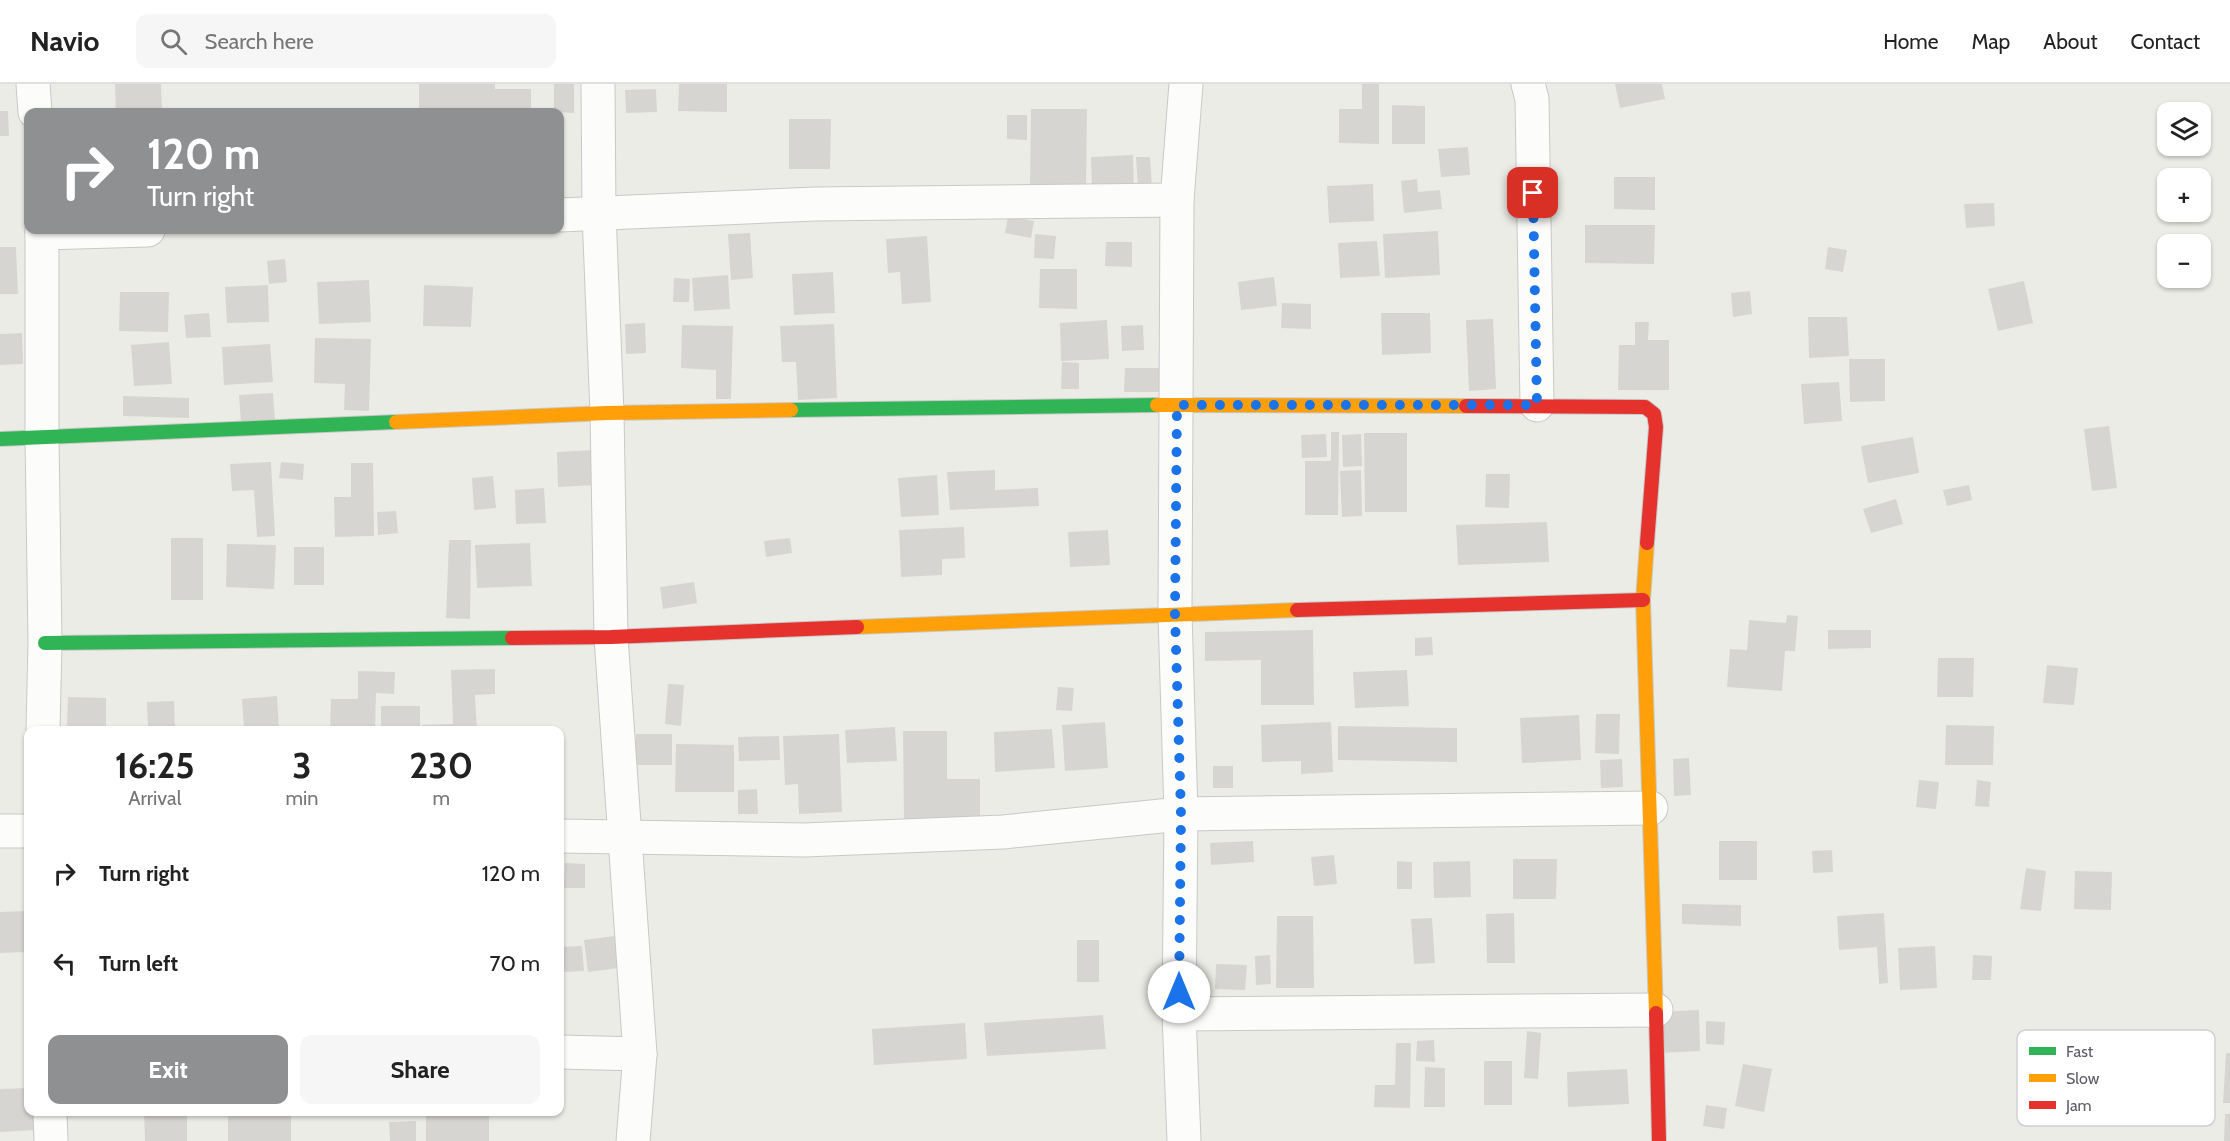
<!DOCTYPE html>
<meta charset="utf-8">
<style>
body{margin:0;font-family:Cabin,sans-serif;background:#f6f6f6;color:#222;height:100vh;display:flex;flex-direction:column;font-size:22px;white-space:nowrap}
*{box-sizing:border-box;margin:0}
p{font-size:20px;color:#767676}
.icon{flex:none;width:33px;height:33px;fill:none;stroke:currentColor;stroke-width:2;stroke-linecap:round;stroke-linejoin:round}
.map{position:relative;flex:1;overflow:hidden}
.side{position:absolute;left:24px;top:642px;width:540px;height:390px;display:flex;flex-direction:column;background:#fff;border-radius:12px;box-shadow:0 2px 4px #0004}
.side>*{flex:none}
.top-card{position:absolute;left:24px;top:24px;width:540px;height:126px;border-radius:12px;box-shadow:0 2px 4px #0004;background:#8e9092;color:#fff;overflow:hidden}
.controls{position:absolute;left:2157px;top:18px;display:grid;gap:12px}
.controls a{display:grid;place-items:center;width:54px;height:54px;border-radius:12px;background:#fff;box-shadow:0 2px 4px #0004;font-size:30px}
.pin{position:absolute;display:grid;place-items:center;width:51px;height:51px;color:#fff;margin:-26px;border-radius:12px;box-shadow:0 3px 9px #0006}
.me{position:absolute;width:66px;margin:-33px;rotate:0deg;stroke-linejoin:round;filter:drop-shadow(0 0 4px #0008)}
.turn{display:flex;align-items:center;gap:21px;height:126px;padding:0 24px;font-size:27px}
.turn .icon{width:78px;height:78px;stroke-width:2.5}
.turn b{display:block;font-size:42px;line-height:51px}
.eta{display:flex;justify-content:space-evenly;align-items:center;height:102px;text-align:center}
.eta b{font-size:36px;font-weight:800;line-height:42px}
.cta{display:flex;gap:12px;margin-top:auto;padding:12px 24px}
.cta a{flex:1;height:69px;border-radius:12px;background:#8e9092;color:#fff;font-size:24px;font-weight:800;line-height:69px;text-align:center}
.cta a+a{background:#f6f6f6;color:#222}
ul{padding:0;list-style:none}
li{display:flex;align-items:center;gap:18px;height:90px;padding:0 24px}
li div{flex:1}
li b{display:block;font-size:22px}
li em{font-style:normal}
header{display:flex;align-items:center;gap:36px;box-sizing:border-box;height:84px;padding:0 30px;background:#fff;border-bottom:2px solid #e0e0e0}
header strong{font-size:28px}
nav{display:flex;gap:33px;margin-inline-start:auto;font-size:21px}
.search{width:420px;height:54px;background:#f6f6f6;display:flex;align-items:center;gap:15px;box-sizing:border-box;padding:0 21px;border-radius:12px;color:#767676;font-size:22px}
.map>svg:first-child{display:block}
.building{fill:#d6d5d2}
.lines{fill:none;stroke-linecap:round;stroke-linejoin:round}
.street-casing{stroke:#c8c9c7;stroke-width:35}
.fast-casing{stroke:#c9c9c8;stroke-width:16}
.slow-casing{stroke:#c9c9c8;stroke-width:16}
.jam-casing{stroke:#c9c9c8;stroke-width:16}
.street{stroke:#fcfcfb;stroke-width:33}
.fast{stroke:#30b455;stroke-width:14}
.slow{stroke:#ff9f0a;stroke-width:14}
.jam{stroke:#e5322d;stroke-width:14}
.route{stroke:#1a73e8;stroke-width:10;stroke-dasharray:0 18}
.key{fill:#fff;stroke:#cecfd1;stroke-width:1.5}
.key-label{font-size:16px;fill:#5c5e65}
</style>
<header>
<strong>Navio</strong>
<div class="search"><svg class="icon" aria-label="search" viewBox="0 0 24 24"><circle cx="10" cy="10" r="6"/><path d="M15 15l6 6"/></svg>Search here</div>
<nav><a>Home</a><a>Map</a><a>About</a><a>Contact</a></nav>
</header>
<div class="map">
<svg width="2230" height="1057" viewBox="0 0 2230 1057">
<rect width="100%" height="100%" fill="#ecece7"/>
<!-- building -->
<g class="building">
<path d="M115 0H161L162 28H116Z"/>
<path d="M419 0H495V5H531V28H419Z"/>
<path d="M554 0H574V29L554 28Z"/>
<path d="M679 0H727V28L678 27Z"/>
<path d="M1362 0H1379V60L1339 59V25H1362Z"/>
<path d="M1615 0H1662L1665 15 1620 24Z"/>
<path d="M656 5 657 28 626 29 625 6Z"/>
<path d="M1392 21 1425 22V60H1392Z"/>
<path d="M1031 25H1087L1086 105 1030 104Z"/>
<path d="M0 27H8L9 52H0Z"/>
<path d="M1007 31H1027V56L1007 55Z"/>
<path d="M789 35H831L830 85H789Z"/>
<path d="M1468 63 1470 91 1441 93 1438 65Z"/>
<path d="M1133 71 1134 108 1092 110 1091 73Z"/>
<path d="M1136 73H1150L1152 105H1138Z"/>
<path d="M1614 93H1655V126L1614 125Z"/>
<path d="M1417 95 1418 108 1440 106 1442 125 1404 129 1401 97Z"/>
<path d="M1373 100 1374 137 1329 139 1327 102Z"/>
<path d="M1994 119 1995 142 1966 144 1964 120Z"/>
<path d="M1008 132 1034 137 1031 154 1005 149Z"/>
<path d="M1585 141H1655L1654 180 1585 179Z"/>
<path d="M1438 147 1440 191 1385 194 1383 150Z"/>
<path d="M750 149 753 194 731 196 728 150Z"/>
<path d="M1035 150 1056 152 1054 175 1034 174Z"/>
<path d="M927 152 931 218 902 220 900 188 888 189 886 155Z"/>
<path d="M1377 157 1380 192 1340 194 1338 159Z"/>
<path d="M1106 158H1132V183L1105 182Z"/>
<path d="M0 163H16L18 210H0Z"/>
<path d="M1828 163 1847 166 1843 188 1825 185Z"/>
<path d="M285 175 287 198 269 200 267 177Z"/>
<path d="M1040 185H1077V225L1039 224Z"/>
<path d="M833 188 835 229 794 231 792 190Z"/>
<path d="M728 191 730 225 694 227 692 194Z"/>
<path d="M1274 193 1277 222 1241 226 1238 198Z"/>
<path d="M674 194 690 195 689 218H673Z"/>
<path d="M369 196 371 238 319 240 317 198Z"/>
<path d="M2024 197 2033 239 1998 247 1988 205Z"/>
<path d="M268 201 269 238 227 239 225 203Z"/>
<path d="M424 201 473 203 471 243 423 242Z"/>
<path d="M1750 207 1752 230 1733 233 1731 209Z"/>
<path d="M120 208H169L168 248 119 247Z"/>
<path d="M1282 219 1311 220V245L1281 244Z"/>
<path d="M209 229 211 253 186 254 184 231Z"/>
<path d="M1381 229H1430L1431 269 1382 271Z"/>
<path d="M1808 233H1847L1849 272 1809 274Z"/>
<path d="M1493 235 1496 305 1469 307 1466 236Z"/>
<path d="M1107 236 1109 275 1061 277 1060 239Z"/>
<path d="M1635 238H1649L1648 256H1669V306H1618L1619 261H1635Z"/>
<path d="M645 239 646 269 626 270 625 240Z"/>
<path d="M834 240 837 314 798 316 796 278H782L780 242Z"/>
<path d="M682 241 733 242 731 315H716V286L681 284Z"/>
<path d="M1143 241 1144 266 1122 267 1121 242Z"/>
<path d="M22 249 23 280 0 281V250Z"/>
<path d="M315 254 371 255 369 327 344 326 345 300 314 299Z"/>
<path d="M169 258 172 300 134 302 131 261Z"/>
<path d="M270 260 273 298 224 301 222 263Z"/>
<path d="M1849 275H1885V317L1850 318Z"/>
<path d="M1062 278 1079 279V305H1061Z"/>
<path d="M1125 284H1159V308H1124Z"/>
<path d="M1839 298 1842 337 1804 340 1801 300Z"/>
<path d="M273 309 275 337 241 339 239 311Z"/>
<path d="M123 312 189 314V334L123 332Z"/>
<path d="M2109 342 2117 404 2092 407 2084 345Z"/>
<path d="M1331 348H1339L1338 431H1305V377H1331Z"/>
<path d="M1364 349H1407V428H1365Z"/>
<path d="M1326 350 1327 373 1302 374 1301 351Z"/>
<path d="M1361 350 1362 382 1343 383 1342 351Z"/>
<path d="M1913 353 1919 389 1868 399 1861 362Z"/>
<path d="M594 366 595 401 558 403 557 368Z"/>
<path d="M271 378 275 452 257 453 254 406 232 407 230 380Z"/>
<path d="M281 378 304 380 303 396 279 394Z"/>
<path d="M351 379H373L374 452 335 453 334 413H351Z"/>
<path d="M995 386V406L1038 404 1039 422 950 426 947 388Z"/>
<path d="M1361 386 1362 432 1342 433 1340 387Z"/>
<path d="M1486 390H1510L1509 424 1485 423Z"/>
<path d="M937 391 939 431 901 433 898 394Z"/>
<path d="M493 392 496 424 474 426 472 394Z"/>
<path d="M1969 401 1972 416 1947 422 1943 406Z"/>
<path d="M544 404 546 439 516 440 515 406Z"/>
<path d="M1896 415 1903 440 1871 449 1863 425Z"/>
<path d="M396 427 398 449 378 451 377 428Z"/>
<path d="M1547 438 1549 478 1458 481 1456 441Z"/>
<path d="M964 443 965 474 942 475V491L901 493 899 446Z"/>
<path d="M1108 446 1110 481 1070 483 1068 448Z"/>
<rect x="171" y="454" width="32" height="62"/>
<path d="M790 454 792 469 766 473 764 457Z"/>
<path d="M449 456H471L470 535 446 534Z"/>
<path d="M530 459 532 502 477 504 475 461Z"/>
<path d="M227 460 276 461 274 505 226 503Z"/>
<rect x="294" y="463" width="30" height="38"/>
<path d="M694 498 697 519 663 525 660 503Z"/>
<path d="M1787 531 1798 532 1795 567H1785L1782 607 1727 603 1730 565 1747 566 1749 536 1786 539Z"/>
<path d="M1313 546 1314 621H1261V576L1205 577V548Z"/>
<path d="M1828 546H1871V564L1828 565Z"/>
<path d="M1432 553 1433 571 1415 572V554Z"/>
<path d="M1938 574H1974L1973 613H1937Z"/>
<path d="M2047 581 2078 584 2074 621 2043 619Z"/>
<path d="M495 585V610L475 611 477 646H423L422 641 453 640 451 586Z"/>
<path d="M1407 586 1409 622 1355 624 1353 588Z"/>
<path d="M358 587 395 588 394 610 376 609 375 646H330L331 615H358Z"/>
<path d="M668 600 684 601 681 642 665 640Z"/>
<path d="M1058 603 1074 604 1072 627 1056 626Z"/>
<path d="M277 612 279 646H244L242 615Z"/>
<path d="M68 613 106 614V643L67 642Z"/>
<path d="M174 617 175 646H148L147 618Z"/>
<rect x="381" y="622" width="39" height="24"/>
<path d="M1596 630H1620L1619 670 1595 669Z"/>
<path d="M1579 631 1581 676 1522 679 1520 634Z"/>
<path d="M1105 638 1108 684 1065 687 1062 641Z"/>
<path d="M1331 638 1333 688 1301 690V677L1262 678 1261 641Z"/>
<path d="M1946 641 1994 642 1993 681H1945Z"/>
<path d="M1338 642 1457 644V678L1338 676Z"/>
<path d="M895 643 897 677 847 679 845 646Z"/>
<path d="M1052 645 1055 684 995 688 994 648Z"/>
<path d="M903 647H947V695H980V735H904Z"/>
<rect x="636" y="650" width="36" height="31"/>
<path d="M839 650 842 728 799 730 798 700 785 701 783 652Z"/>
<path d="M779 652 780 676 739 677 738 653Z"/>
<path d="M676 660 734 661V708H675Z"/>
<path d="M1689 674 1691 711 1674 712 1673 675Z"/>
<path d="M1622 675 1623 703 1601 704 1600 676Z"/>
<rect x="1213" y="682" width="20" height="22"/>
<path d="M1919 696 1939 698 1936 725 1916 723Z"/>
<path d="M1977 696 1991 698 1989 723 1975 722Z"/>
<path d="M757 705 758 730H738V706Z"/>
<path d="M1253 757 1254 778 1211 781 1210 759Z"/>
<rect x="1719" y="757" width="38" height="39"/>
<path d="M1832 766 1833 788 1813 789 1812 767Z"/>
<path d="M1334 771 1337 800 1314 802 1311 773Z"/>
<path d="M1513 775H1557L1556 815H1513Z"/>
<path d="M1397 777 1412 778V805H1397Z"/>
<path d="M1470 777 1471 813 1434 814 1433 778Z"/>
<path d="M565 779 585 780V804H564Z"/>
<path d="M2026 784 2046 787 2041 827 2020 825Z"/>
<path d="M2075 787 2112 788 2111 826 2074 825Z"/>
<path d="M1682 820 1741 821V842L1682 840Z"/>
<path d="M28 827V868L0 869V828Z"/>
<path d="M1514 829 1515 879H1487L1486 830Z"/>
<path d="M1884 829 1888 899 1879 900 1877 863 1839 866 1837 832Z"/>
<path d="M1277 832H1313L1314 904H1276Z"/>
<path d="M1432 834 1435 879 1414 880 1411 835Z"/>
<path d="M622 851 626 883 588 888 584 856Z"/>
<rect x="1077" y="856" width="22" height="42"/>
<path d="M582 862 584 887 560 888V863Z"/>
<path d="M1935 862 1937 904 1900 906 1898 864Z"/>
<path d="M1270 871 1271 900 1256 901 1255 872Z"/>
<path d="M1973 871 1992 872 1991 896H1972Z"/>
<path d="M1216 880 1247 881 1245 906 1215 905Z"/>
<path d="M1699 926 1700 967 1659 969 1657 928Z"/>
<path d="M1103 931 1106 965 987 972 984 939Z"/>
<path d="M1706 937 1725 938 1724 961 1706 960Z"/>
<path d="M965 939 967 975 874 981 872 945Z"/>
<path d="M1527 947 1541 949 1538 995 1524 994Z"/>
<path d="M1434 956 1435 978 1416 977 1417 957Z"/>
<path d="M1396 959H1411L1410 1024 1374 1023 1375 1001H1395Z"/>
<path d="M2226 969H2230V1019H2223Z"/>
<rect x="1484" y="977" width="28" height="44"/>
<path d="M1743 980 1772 985 1764 1028 1735 1022Z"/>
<path d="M1425 983 1445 984V1023H1424Z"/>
<path d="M1627 985 1629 1020 1568 1023 1567 988Z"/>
<path d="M28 1004V1028H36L37 1046 0 1048V1005Z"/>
<path d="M1706 1021 1727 1024 1724 1045 1703 1042Z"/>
<path d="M144 1028H187V1057H145Z"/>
<path d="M228 1028 291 1030V1057H228Z"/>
<rect x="426" y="1028" width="63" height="29"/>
<path d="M2225 1030H2230V1057H2224Z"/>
<path d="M416 1037V1057H390L389 1038Z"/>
</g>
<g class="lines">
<!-- street casing -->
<g class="street-casing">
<g id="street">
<path d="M33 0 35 28"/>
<path d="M598 0 599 129 607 329 611 553 640 970 633 1057"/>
<path d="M1528 0 1532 15 1537 321"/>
<path d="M560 131 815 120 1177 116"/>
<path d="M42 146V353L45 559 43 646"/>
<path d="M42 149 148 146"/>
<path d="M0 747H28"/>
<path d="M560 752 804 756 1003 748 1181 730 1651 724"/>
<path d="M1179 930 1656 926"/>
<path d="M560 968 640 970"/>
<path d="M50 1028 51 1057"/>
<path d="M1184 1057 1179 930 1181 730 1175 530 1177 116 1186 0"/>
</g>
</g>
<!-- fast casing -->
<g class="fast-casing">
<g id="fast">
<path d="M791 326 1157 321"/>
<path d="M0 355 396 338"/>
<path d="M45 559 512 554"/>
</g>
</g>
<!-- slow casing -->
<g class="slow-casing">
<g id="slow">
<path d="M1157 321 1466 322"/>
<path d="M396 338 607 329 791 326"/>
<path d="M1647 459 1643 516 1656 929"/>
<path d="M857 543 1297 526"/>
</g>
</g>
<!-- jam casing -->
<g class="jam-casing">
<g id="jam">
<path d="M1466 322 1645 323 1654 330 1656 343 1647 459"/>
<path d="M1297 526 1643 516"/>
<path d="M512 554 611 553 857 543"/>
<path d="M1656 929 1659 1057"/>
</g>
</g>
<!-- street -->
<use href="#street" class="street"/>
<!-- fast -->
<use href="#fast" class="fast"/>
<!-- slow -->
<use href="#slow" class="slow"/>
<!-- jam -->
<use href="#jam" class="jam"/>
</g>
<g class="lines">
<!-- route -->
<path class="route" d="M1179 908 1181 730 1175 530 1177 321H1537L1533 109"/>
</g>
<!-- legend -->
<rect x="2017" y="946" width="198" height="96" rx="9" class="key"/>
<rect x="2029" y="963" width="27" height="8" fill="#30b455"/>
<rect x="2029" y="990" width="27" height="8" fill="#ff9f0a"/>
<rect x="2029" y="1017" width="27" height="8" fill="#e5322d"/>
<g class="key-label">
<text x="2066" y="973">Fast</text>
<text x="2066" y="1000">Slow</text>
<text x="2066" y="1027">Jam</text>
</g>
</svg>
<div class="controls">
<a><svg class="icon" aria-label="layers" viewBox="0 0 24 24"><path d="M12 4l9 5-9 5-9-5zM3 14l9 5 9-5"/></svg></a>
<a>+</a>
<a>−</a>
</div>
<div class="pin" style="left:1533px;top:109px;background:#d93025"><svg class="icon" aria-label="arrive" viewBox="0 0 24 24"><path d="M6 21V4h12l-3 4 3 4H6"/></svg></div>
<svg class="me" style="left:1179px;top:908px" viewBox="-20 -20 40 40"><circle r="19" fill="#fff"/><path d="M0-13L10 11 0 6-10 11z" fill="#1a73e8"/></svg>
<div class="top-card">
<div class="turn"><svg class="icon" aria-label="right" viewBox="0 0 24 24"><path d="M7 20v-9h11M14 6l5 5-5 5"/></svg><div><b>120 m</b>Turn right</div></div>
</div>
<section class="side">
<div class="eta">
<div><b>16:25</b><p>Arrival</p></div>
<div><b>3</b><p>min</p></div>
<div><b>230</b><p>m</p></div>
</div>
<ul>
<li><svg class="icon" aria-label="right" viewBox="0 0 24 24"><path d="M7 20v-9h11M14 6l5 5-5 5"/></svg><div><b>Turn right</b></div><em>120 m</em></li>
<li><svg class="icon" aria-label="left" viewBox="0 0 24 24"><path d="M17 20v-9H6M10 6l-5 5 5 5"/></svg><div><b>Turn left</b></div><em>70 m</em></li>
</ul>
<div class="cta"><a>Exit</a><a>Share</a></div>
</section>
</div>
